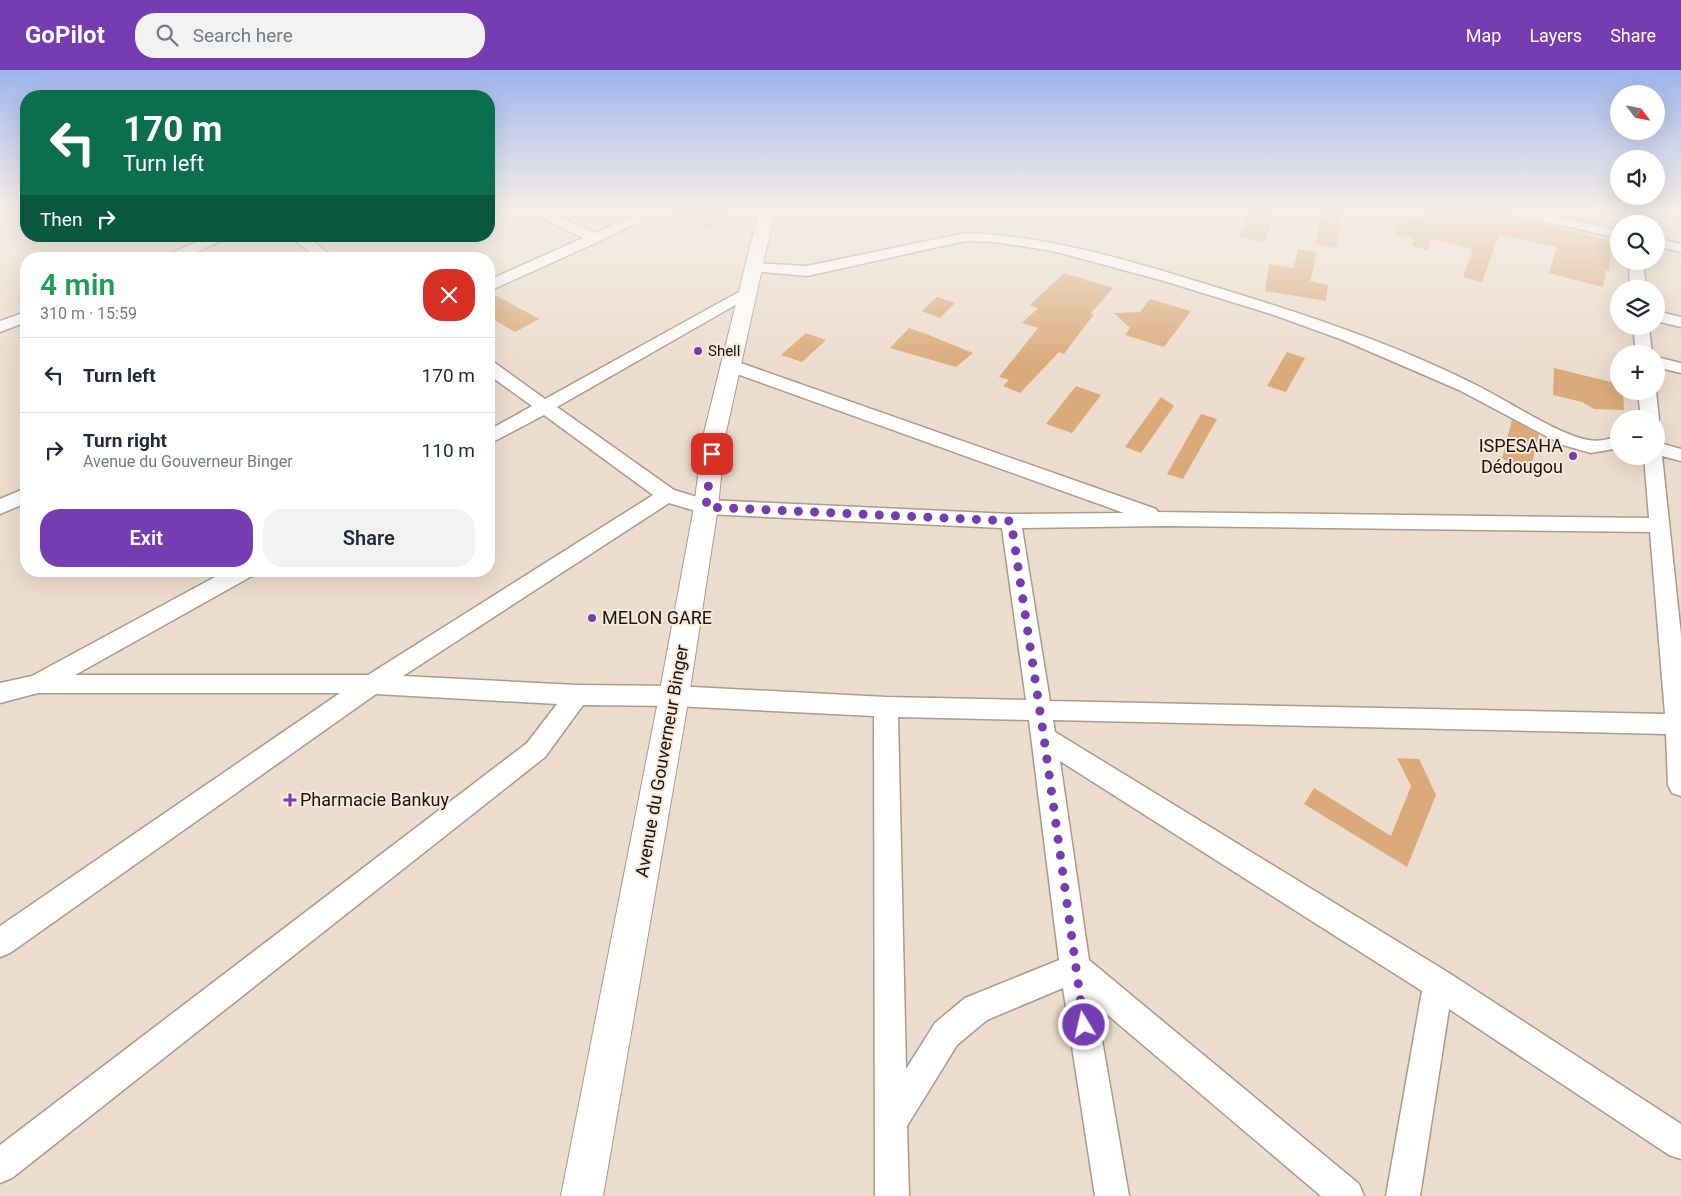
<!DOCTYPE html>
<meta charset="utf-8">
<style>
body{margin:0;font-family:Roboto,sans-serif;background:#f2f2f3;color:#1f2937;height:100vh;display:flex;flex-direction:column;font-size:19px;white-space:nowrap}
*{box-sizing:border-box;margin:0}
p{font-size:16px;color:#747a83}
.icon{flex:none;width:28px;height:28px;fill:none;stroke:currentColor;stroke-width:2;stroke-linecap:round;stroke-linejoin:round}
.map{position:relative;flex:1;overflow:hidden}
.sheet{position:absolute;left:20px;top:182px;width:475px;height:325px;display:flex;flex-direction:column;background:#fff;border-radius:20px;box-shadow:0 5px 20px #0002}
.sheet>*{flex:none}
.banner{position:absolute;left:20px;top:20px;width:475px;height:152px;border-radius:20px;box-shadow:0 5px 20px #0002;background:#0b6e4f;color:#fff;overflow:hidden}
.needle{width:32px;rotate:122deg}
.fabs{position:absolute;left:1610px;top:15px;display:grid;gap:10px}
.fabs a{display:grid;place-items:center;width:55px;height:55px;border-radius:50%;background:#fff;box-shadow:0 5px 20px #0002;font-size:25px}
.pin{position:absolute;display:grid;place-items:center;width:42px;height:42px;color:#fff;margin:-21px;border-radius:10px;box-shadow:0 2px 8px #0006}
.me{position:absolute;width:55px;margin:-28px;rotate:351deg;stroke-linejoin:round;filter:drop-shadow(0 0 4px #0008)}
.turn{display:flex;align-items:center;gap:18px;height:105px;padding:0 20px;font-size:22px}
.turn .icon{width:65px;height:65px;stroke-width:2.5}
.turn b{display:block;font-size:35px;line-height:42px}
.then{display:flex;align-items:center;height:48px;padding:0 20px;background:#0003;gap:10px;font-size:19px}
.round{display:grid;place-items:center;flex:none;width:52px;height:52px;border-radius:20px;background:#f2f2f3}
.headline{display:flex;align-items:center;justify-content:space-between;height:85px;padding:0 20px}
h1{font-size:30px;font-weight:600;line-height:38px;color:#1e9e55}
.cta{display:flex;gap:10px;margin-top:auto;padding:10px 20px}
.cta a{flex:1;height:58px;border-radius:20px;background:#763cb1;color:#fff;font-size:20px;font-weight:600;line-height:58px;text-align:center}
.cta a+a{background:#f2f2f3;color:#1f2937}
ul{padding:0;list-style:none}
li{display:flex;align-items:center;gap:15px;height:75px;padding:0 20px;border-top:1px solid #e0e1e3}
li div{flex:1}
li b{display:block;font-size:19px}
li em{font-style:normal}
header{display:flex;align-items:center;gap:30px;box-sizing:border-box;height:70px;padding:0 25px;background:#763cb1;color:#fff}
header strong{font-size:24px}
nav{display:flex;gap:28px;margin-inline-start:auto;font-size:18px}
.search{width:350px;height:45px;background:#f2f2f3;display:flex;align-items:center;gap:12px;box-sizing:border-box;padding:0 18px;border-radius:20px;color:#747a83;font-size:19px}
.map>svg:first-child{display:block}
.building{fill:#daaa7a}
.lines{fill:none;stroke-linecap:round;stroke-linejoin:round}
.minor-casing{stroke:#a99a8c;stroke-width:3}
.major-casing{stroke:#a99a8c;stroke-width:2}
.minor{fill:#fff;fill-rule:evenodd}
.major{fill:#fff;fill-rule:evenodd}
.route{stroke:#763cb1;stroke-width:9;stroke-dasharray:0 16.2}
.poi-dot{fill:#763cb1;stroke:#f9e9da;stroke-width:2}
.labels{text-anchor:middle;stroke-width:4;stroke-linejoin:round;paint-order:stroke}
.far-poi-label{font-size:15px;fill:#19140f;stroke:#f9e9da;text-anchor:start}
.poi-label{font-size:18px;fill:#19140f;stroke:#f9e9da;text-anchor:start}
.street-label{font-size:18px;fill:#19140f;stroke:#f9e9da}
</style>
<header>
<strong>GoPilot</strong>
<div class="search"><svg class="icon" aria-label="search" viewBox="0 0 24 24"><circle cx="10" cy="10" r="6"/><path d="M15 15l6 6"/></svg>Search here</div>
<nav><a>Map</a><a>Layers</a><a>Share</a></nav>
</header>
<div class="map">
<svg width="1681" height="1126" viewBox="0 0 1681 1126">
<rect width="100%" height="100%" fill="#ecdccd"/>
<!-- building -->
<g class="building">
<path d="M665 140H734L707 159Z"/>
<path d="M1250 140H1276L1265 172 1239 167Z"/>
<path d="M1323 140H1342L1336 178 1315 174Z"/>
<path d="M1423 140H1502L1511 146 1612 171 1609 201 1606 200 1603 217 1549 203 1557 177 1499 165 1482 212 1463 207 1473 179 1431 168 1428 180 1412 176 1414 169 1395 164 1401 143 1421 148Z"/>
<path d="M1298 179 1317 182 1310 211 1328 215 1326 231 1265 221 1269 194 1294 198Z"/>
<path d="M1064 203 1113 218 1090 244H1094L1064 284 1059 282 1020 323 1003 316 1009 310 999 307 1038 258 1022 253 1038 238 1030 235Z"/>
<path d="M497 226 539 249 515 262 489 247V230Z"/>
<path d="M937 227 955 233 940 248 922 241Z"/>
<path d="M1150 229 1191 241 1164 277 1125 265 1130 258 1114 243 1140 242Z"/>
<path d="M909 258 926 264 973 283 956 297 890 278Z"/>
<path d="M806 263 826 270 802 292 781 285Z"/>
<path d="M1287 282 1305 288 1286 322 1267 316Z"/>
<path d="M1554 298 1619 314V321H1623L1624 340 1594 339 1582 332 1553 325Z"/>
<path d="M1076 316 1101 325 1072 363 1046 354Z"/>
<path d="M1161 327 1174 336 1141 383 1125 377Z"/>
<path d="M1201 344 1217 349 1183 409 1167 404Z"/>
<path d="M1512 350 1539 364 1531 398 1502 389Z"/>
<path d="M1397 688 1419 689 1436 725 1407 797 1304 734 1314 718 1391 766 1411 716Z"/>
</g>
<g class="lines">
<!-- minor casing -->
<g class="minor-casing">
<g id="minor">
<path d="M527 140H544L595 163 645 140H663L600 171 489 221V210L583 168Z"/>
<path d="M1504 140H1528L1619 160V168L1511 144Z"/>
<rect x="1626" y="140" width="14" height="14"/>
<path d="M965 163C1051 166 1131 191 1212 216 1301 243 1390 272 1474 314 1504 328 1559 366 1589 370 1599 372 1609 369 1619 366V378L1591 383 1563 375 1459 320 1343 270 1271 244 1164 211 1053 181 994 172 965 171 807 206 752 201 745 197 752 193 807 196Z"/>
<path d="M211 166H231L182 189H162L164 186Z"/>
<path d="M289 166H306L336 189H319Z"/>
<path d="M1656 168 1681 174V182L1656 176Z"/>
<path d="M1629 191H1643L1646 219H1630Z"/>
<path d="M746 218 751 220 754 223 751 226 557 337 674 420 707 430 1011 444 1124 443 723 299 721 295 723 291H735L1156 439 1158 442 1649 448 1644 386H1656V372L1681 379V391L1662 386 1681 565V726L1672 723 1668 715 1666 664 1053 650 1055 662 1449 903 1681 1054V1089L1669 1085 1449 939 1420 1126H1386L1422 921 1060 691 1089 890 1359 1114 1364 1126H1321L1096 935 1129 1126H1095L1063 918 987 950 957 975 907 1056 909 1126H875L874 646 674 636 583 635 545 687 12 1108 0 1113V1075L527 673 557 634 376 624 10 883 0 887V856L340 623H38L0 633V613L32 606 226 501H254L252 506 75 605H368L653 425 544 345 489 374V360L532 336 489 305V292L495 293 545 329ZM669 433 706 444 1002 458 1026 630 886 627 674 616 577 615 403 606ZM1164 456 1650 462 1665 644 1050 631 1022 458ZM898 647 1029 650 1059 890 965 928 935 953 906 999Z"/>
<path d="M1656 241 1681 247V257L1656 251Z"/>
<path d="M26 242V252L0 262V251Z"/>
<path d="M1633 256H1649L1652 284H1636Z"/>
<path d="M1656 287 1681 293V303L1656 297Z"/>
<path d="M1638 321H1656L1659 349 1656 353V349H1641Z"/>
<path d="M26 418V433L0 444V429Z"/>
</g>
</g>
<!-- major casing -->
<g class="major-casing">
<path id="major" d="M759 140H775L725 367 718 437 689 626 603 1126H561L659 626 694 437 703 367Z"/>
</g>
<!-- minor -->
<use href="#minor" class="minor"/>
<!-- major -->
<use href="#major" class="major"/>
</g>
<!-- sky -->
<linearGradient id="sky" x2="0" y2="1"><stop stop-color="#9eb5ec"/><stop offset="0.47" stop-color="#f6efe8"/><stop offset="1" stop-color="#f6efe8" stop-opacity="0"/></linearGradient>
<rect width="1681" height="297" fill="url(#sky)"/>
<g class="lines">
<!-- route -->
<path class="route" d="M712 384 706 437 1011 451 1044 668 1084 955"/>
</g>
<!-- markers -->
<g class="poi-dot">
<circle cx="698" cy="281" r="5"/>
<circle cx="1573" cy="386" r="5"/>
<circle cx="592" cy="548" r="5"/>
<path d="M287.5 722.5h5v5h5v5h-5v5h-5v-5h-5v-5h5z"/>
</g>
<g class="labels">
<!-- far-poi labels -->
<g class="far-poi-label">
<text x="708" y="286">Shell</text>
</g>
<!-- poi labels -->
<g class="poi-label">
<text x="1563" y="382" text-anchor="end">ISPESAHA<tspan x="1563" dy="21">Dédougou</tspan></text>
<text x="602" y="554">MELON GARE</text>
<text x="300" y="736">Pharmacie Bankuy</text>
</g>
<!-- street labels -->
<g class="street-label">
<text transform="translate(662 691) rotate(-80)" y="6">Avenue du Gouverneur Binger</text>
</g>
</g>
</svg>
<div class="fabs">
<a><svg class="needle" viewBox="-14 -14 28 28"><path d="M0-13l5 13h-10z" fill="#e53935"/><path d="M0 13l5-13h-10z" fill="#747a83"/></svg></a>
<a><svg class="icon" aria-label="sound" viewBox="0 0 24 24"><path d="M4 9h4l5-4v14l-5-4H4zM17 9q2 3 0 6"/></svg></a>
<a><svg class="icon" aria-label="search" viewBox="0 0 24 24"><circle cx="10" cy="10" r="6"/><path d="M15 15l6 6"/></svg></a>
<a><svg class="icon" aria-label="layers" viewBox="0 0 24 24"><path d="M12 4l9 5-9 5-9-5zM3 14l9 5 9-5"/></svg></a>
<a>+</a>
<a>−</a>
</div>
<div class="pin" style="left:712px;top:384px;background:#d93025"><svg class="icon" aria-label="arrive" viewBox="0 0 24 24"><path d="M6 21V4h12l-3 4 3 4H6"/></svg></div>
<svg class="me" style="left:1084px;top:955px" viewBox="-20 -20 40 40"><circle r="17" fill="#763cb1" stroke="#fff" stroke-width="3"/><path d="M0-11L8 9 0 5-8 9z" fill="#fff"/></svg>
<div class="banner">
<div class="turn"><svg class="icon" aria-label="left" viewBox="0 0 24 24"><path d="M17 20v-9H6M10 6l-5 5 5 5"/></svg><div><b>170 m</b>Turn left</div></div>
<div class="then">Then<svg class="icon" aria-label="right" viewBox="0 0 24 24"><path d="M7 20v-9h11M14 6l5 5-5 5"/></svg></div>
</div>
<section class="sheet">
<div class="headline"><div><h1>4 min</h1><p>310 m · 15:59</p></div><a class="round" style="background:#d93025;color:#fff"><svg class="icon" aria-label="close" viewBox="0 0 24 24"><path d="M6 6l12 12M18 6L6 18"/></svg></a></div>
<ul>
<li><svg class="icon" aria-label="left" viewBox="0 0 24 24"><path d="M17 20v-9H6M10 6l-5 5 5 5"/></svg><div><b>Turn left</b></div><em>170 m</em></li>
<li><svg class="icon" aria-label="right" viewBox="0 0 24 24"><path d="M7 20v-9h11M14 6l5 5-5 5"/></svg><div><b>Turn right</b><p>Avenue du Gouverneur Binger</p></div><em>110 m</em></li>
</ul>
<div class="cta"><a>Exit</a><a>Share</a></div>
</section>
</div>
